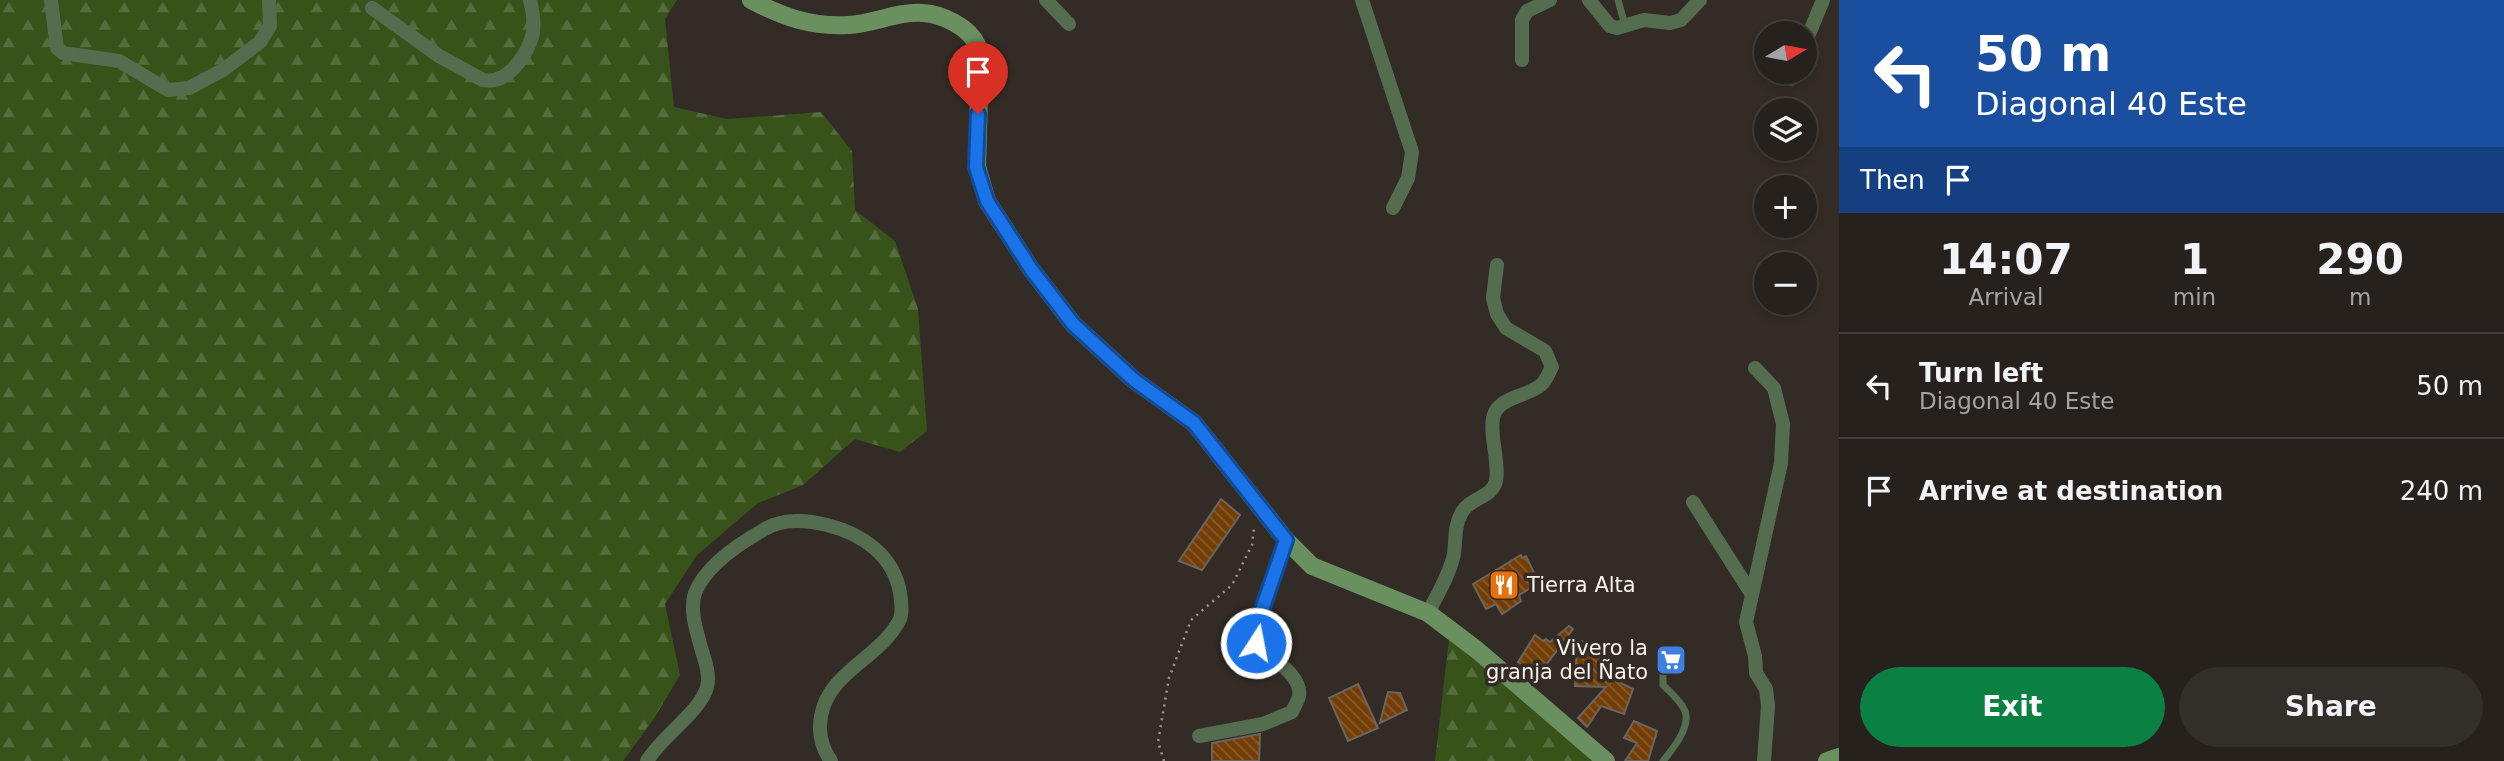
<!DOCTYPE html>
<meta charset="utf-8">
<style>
body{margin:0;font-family:"DejaVu Sans",sans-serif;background:#322e29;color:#f1f3f6;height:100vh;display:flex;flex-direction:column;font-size:26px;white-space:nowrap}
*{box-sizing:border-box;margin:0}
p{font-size:23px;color:#a4a3a3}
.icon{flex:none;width:38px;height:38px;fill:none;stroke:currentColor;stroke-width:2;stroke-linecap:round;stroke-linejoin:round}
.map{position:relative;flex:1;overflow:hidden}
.side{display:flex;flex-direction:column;background:#26211c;width:665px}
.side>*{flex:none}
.top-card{background:#1a4fa0;color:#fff;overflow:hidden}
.needle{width:46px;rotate:80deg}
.fabs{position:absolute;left:1754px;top:21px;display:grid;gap:14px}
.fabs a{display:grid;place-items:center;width:63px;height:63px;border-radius:50%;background:#26211c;box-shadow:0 4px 10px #0003,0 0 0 2px #423e3b;font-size:35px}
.pin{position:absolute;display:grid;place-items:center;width:60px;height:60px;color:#fff;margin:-72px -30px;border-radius:50% 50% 50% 0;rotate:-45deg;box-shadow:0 0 7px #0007}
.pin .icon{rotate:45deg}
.me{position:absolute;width:77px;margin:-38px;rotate:11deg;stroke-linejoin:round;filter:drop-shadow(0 0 5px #0008)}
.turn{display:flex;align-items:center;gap:24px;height:147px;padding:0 21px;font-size:32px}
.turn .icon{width:91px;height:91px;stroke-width:2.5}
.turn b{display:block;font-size:49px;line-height:60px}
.then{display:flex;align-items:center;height:66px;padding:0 21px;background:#0003;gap:14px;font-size:26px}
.eta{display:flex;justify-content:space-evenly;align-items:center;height:119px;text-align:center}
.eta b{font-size:42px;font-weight:700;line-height:49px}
.cta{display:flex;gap:14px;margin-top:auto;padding:14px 21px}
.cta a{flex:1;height:80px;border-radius:42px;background:#0b8043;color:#fff;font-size:28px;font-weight:700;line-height:80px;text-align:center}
.cta a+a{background:#322e29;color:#f1f3f6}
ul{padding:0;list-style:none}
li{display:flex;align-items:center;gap:21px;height:105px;padding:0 21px;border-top:2px solid #423e3b}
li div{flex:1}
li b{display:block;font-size:26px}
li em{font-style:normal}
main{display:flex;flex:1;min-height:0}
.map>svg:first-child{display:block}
.forest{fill:url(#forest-firs)}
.building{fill:url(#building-back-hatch);stroke:#6c645e;stroke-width:2}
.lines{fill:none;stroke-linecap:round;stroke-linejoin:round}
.path{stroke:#9d9792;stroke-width:2.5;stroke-dasharray:2 5;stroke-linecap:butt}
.lane{stroke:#556d4f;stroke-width:7}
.street{stroke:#556d4f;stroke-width:14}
.secondary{stroke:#6b9060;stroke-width:18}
.route-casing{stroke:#114b97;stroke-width:18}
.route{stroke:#1a73e8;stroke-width:12}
.labels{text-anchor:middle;stroke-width:7;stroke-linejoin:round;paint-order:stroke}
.poi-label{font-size:21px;fill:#f7f2ee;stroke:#332c26;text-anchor:start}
</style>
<main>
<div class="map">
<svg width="1839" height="761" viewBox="0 0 1839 761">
<defs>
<pattern id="forest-firs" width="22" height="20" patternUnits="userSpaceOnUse" patternTransform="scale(1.75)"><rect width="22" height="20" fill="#37531a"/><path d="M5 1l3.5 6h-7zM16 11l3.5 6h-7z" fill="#556c3c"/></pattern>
<pattern id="building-back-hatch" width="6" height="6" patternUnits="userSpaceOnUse" patternTransform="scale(1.75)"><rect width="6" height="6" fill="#733e06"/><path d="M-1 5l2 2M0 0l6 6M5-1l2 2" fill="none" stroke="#885a2b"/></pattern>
</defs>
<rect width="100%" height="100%" fill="#332c26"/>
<!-- forest -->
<g class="forest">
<path d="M0 0H677L665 19 674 107 727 119 821 112 852 151 855 210 895 241 918 309 927 431 900 452 855 439 803 485 758 503 697 555 665 604 680 675 655 717 623 761H0Z"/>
<path d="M1449 638 1563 733 1592 761H1435Z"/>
</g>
<!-- building -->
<g class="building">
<path d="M1221 499 1240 515 1202 570 1179 561Z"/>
<path d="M1521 555 1522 558 1526 556 1539 583 1519 595 1521 601 1502 614 1496 604 1486 609 1473 584Z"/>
<path d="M1569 626 1573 629 1537 677 1518 662 1535 635 1543 641 1546 639 1550 642Z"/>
<path d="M1577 641 1612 643 1611 682 1613 679 1633 689 1624 714 1601 706 1587 727 1578 718 1606 687 1575 686Z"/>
<path d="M1358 684 1378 728 1348 741 1329 698Z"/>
<path d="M1388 692 1400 693 1407 710 1380 723Z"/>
<path d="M1634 721 1657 731 1648 761H1625L1637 743 1624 738Z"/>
<path d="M1260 734 1259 761H1212V743Z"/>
</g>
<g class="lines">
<!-- path -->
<path class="path" d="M1164 761 1158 742 1169 678 1191 620 1232 585 1252 545 1254 528"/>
<!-- lane -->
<g class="lane">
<path d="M1618 0 1625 25"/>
<path d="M1663 761C1672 750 1691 727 1685 711 1681 701 1670 692 1663 685V663L1667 652"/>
</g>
<!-- street -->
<g class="street">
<path d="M51 0 57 48 63 53 119 61 168 90 189 88 223 70 260 42 270 26 269 0"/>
<path d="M1046 0 1069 24"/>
<path d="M1362 0 1412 152 1408 178 1393 208"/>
<path d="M1589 0 1610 26 1617 28 1644 20 1670 23 1681 20 1700 0"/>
<path d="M372 8 439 56 483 80C506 85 524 59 531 40 536 27 533 12 530 0"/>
<path d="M1804 46 1823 0"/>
<path d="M1522 60V20L1527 11 1550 0"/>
<path d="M1791 79 1794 72"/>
<path d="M1755 368 1774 388 1783 424 1781 463 1746 622 1755 656 1756 673 1766 689 1768 706 1764 761"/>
<path d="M1693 502 1751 593"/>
<path d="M1428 613C1437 595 1450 574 1454 554 1456 539 1454 526 1462 512 1471 497 1492 498 1496 481 1500 461 1487 429 1495 412 1504 396 1528 396 1541 385 1546 381 1549 372 1552 367L1545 351 1506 328 1497 314 1493 298 1497 265"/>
<path d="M1199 736 1263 724 1292 712C1294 707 1298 701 1299 696 1303 675 1269 657 1256 644L1263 607 1286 540"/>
<path d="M647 761C661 737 701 711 707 687 711 672 702 654 699 640 695 626 690 608 695 593 706 565 740 543 765 529 783 518 808 520 827 525 863 534 894 556 900 593 901 600 903 612 900 619 881 658 829 671 821 716 818 733 821 747 831 761"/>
</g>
<!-- secondary -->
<g class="secondary">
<path d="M751 0C783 17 811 27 848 25 873 24 898 11 923 13 942 14 969 27 977 45 978 49 979 56 980 61L977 167 987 201 1031 269 1073 324 1134 380 1194 423 1286 540 1312 566 1428 613 1477 650 1606 761"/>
<path d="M1827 761 1839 757"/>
</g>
</g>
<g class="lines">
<!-- route casing -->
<g class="route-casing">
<path id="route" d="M978 114 976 167 987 201 1031 269 1073 324 1134 380 1194 423 1286 540 1263 607 1256 643"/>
</g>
<!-- route -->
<use href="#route" class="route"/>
</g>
<!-- icons -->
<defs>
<g id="restaurant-square" transform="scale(1.575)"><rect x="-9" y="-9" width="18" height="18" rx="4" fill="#e8710a" stroke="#332c26"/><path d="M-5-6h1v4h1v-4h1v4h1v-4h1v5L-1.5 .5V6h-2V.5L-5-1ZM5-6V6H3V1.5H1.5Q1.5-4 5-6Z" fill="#fff"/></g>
<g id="supermarket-square" transform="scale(1.575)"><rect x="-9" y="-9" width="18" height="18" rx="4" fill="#3f7fe0" stroke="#332c26"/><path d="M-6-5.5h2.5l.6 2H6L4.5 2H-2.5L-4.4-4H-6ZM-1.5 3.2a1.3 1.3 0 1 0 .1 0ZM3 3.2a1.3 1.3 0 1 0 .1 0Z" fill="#fff"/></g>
</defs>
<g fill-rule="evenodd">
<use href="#restaurant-square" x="1504" y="585"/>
<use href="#supermarket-square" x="1671" y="660"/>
</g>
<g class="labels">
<!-- poi labels -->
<g class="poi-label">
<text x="1527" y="592">Tierra Alta</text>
<text x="1648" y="655" text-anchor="end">Vivero la<tspan x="1648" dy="24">granja del Ñato</tspan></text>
</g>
</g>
</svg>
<div class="fabs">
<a><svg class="needle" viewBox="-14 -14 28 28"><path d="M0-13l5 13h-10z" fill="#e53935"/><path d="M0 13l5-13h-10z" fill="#a4a3a3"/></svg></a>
<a><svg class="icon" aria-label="layers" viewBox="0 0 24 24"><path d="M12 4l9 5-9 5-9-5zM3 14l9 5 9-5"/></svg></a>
<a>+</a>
<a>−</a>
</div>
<div class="pin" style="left:978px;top:114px;background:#d93025"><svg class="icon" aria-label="arrive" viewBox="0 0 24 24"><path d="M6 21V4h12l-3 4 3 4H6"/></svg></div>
<svg class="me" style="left:1256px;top:643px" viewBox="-20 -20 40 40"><circle r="17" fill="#1a73e8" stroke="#fff" stroke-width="3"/><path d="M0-11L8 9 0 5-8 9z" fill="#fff"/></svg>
</div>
<section class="side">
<div class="top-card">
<div class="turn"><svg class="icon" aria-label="left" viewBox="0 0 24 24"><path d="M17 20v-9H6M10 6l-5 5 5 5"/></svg><div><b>50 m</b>Diagonal 40 Este</div></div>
<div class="then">Then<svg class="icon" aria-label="arrive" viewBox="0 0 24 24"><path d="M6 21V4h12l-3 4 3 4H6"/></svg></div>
</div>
<div class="eta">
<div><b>14:07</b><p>Arrival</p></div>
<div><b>1</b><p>min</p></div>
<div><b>290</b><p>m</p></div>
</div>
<ul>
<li><svg class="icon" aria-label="left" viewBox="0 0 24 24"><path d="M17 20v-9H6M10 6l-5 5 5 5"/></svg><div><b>Turn left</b><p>Diagonal 40 Este</p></div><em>50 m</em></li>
<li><svg class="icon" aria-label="arrive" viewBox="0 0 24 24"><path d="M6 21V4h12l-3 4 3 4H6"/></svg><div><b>Arrive at destination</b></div><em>240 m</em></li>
</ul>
<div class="cta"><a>Exit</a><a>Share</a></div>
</section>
</main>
